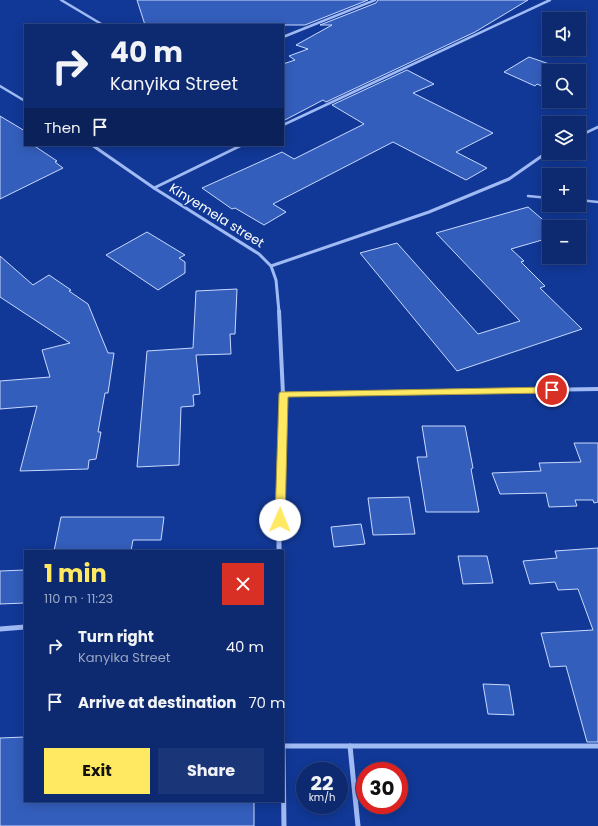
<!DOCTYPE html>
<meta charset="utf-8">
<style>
body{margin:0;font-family:Poppins,sans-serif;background:#1b3678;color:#f1f3f6;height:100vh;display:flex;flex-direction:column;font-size:15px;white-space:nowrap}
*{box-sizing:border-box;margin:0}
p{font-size:13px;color:#9aa7c3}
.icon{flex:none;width:22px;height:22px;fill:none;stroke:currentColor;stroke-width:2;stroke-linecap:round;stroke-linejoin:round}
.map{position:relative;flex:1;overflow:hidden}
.details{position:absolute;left:24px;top:550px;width:260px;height:252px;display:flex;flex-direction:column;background:#0d2a70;border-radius:0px;box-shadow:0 2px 10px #0003,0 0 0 1px #2d4683}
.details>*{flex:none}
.hud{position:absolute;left:24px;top:24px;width:260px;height:122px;border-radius:0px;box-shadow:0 2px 10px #0003,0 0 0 1px #2d4683;background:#0d2a70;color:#f1f3f6;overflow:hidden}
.tools{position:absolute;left:542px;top:12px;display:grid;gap:8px}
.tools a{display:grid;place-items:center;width:44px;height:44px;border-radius:0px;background:#0d2a70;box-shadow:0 2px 10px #0003,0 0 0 1px #2d4683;font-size:20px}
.speed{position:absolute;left:296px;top:762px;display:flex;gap:8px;font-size:20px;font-weight:700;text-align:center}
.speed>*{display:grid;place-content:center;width:52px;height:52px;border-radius:50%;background:#0d2a70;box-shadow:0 2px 10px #0003,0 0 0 1px #2d4683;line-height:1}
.speed small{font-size:10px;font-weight:400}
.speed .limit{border:6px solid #d22;background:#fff;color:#111}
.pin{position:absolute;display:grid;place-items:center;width:34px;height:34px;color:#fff;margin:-17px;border:2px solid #fff;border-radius:50%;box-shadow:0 1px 4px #0007}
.me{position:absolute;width:44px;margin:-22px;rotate:1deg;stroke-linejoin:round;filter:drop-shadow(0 0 3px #0008)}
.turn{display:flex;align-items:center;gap:14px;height:84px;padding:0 20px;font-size:18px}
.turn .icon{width:52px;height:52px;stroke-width:2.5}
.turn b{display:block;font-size:28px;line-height:34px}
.then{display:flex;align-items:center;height:38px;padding:0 20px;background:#0003;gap:8px;font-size:15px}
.round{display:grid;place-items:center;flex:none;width:42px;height:42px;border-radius:0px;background:#1b3678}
.headline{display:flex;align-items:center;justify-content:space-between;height:68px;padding:0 20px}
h1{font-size:24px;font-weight:700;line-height:30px;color:#ffe862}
.button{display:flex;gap:8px;margin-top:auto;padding:8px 20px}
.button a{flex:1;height:46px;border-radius:0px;background:#ffe862;color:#111;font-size:16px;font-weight:700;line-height:46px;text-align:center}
.button a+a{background:#1b3678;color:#f1f3f6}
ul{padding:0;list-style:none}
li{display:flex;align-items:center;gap:12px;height:56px;padding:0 20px}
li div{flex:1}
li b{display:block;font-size:15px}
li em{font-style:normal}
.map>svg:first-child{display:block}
.building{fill:#345ebc;stroke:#c8d9fe}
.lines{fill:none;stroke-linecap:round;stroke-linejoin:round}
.lane{stroke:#a0baf4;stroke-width:2.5}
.street-far3{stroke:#a0baf4;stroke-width:2.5}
.street-far2{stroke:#a0baf4;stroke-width:3}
.street-far1{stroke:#a0baf4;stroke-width:4}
.street{stroke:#a0baf4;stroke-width:5}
.route{fill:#ffe862;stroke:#a69740}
.labels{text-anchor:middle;stroke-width:3;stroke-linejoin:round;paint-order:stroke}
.street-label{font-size:13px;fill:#fff;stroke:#113896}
</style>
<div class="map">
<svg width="598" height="826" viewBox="0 0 598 826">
<rect width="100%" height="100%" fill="#113896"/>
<!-- building -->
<g class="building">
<path d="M137 0H368L305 25H145Z"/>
<path d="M378 0H528L475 32 326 102 323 100 283 121V64L295 60 289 56 308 49 296 45 332 25H320L376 3Z"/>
<path d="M529 57 561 68 557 71H549V89L537 84 535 86 504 72Z"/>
<path d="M407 70 434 84 413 93 493 133 456 152 487 168 466 180 393 142 273 204 286 212 264 225 235 208 232 209 202 188 282 152 294 159 364 124 332 105Z"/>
<path d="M0 116 25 131V145H33L57 161 55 162 63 168 0 199Z"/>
<path d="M528 207 549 225V238L511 249 524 261 521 262 545 286 540 288 582 329 457 371 360 253 397 243 478 334 520 321 436 233Z"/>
<path d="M147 232 185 255 179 258 185 262V273L158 290 106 255Z"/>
<path d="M0 256 33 285 49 275 71 290 69 291 88 304 108 353H114L108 393H105L98 432H101L96 459 89 460 88 469 20 471 37 406 0 409V381L50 377 42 350 70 343 0 297Z"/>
<path d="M237 289 235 334H230L231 354 196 355 200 394 193 395 194 406 181 407 179 465 137 467 147 351 193 348 196 291Z"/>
<path d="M422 426H465L473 468 471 469 479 512H426L417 457H427Z"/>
<path d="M574 443H598V502L594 503 593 500H575L577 506 549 507 546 493 500 494 492 473 541 471 539 463 581 462Z"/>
<path d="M409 497 415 534 373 535 368 498Z"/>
<path d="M61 517H164L161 540H133L131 551H54Z"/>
<path d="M361 524 365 544 334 547 331 527Z"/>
<path d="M598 548V742H587L566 666 550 667 541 633 593 630 578 589 558 590 555 582 530 584 523 561 557 558 555 551Z"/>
<path d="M458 556H487L493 583 463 584Z"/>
<path d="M25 570V603L0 604V571Z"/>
<path d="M483 684 509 685 514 715 488 714Z"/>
<path d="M25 737V801H254V826H0V738Z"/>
</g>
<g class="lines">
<!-- lane -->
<g class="lane">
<path d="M528 196 549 198"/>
<path d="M579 200 598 202"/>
</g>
<!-- street-far3 -->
<g class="street-far3">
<path d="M61 0 103 25"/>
<path d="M283 37 375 0"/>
<path d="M0 86 25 101"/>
<path d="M283 125 550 0"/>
<path d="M579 136 598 127"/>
</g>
<!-- street-far2 -->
<g class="street-far2">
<path d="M92 145 154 188 259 254 271 266 276 280 279 312"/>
<path d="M154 188 242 145"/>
<path d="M271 266 429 212 509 179 549 151"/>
</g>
<!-- street-far1 -->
<g class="street-far1">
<path d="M279 311 283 394 279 537"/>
<path d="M283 394 598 389"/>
</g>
<!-- street -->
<g class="street">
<path d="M279 551V536"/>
<path d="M0 629 25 627"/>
<path d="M283 746H598"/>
<path d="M350 746 358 826"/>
<path d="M283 747 284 826"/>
</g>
</g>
<!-- route -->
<path class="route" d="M552 387 557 390 552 393 288 397 285 520 284 523 280 524 276 523 275 520 279 394 280 392Z"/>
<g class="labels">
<!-- street labels -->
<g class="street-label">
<text transform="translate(217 215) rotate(32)" y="5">Kinyemela street</text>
</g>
</g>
</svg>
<div class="tools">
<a><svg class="icon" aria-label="sound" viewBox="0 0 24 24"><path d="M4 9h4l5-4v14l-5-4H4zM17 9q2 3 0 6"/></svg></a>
<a><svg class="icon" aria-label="search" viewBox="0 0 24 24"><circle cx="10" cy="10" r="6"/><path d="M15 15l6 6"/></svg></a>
<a><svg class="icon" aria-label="layers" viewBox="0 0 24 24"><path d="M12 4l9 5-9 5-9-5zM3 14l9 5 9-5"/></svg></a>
<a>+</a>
<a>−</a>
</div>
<div class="speed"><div>22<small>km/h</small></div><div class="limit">30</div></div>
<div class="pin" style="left:552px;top:390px;background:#d93025"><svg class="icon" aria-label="arrive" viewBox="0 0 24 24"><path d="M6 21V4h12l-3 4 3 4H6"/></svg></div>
<svg class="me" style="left:280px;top:520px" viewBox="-20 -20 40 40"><circle r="19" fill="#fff"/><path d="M0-13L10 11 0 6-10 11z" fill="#ffe862"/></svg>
<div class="hud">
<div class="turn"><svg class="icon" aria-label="right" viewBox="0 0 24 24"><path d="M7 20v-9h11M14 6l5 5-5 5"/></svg><div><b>40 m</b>Kanyika Street</div></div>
<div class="then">Then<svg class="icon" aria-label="arrive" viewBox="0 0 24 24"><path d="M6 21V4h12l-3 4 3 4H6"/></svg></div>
</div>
<section class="details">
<div class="headline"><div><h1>1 min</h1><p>110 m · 11:23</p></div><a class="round" style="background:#d93025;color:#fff"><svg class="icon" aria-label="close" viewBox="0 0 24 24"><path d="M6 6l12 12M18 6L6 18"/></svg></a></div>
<ul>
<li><svg class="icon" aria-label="right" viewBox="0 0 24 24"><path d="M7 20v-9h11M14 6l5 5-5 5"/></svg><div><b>Turn right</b><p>Kanyika Street</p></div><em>40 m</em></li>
<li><svg class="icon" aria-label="arrive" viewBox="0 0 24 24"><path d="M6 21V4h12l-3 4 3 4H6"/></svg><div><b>Arrive at destination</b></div><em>70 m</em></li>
</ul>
<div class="button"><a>Exit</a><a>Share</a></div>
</section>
</div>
